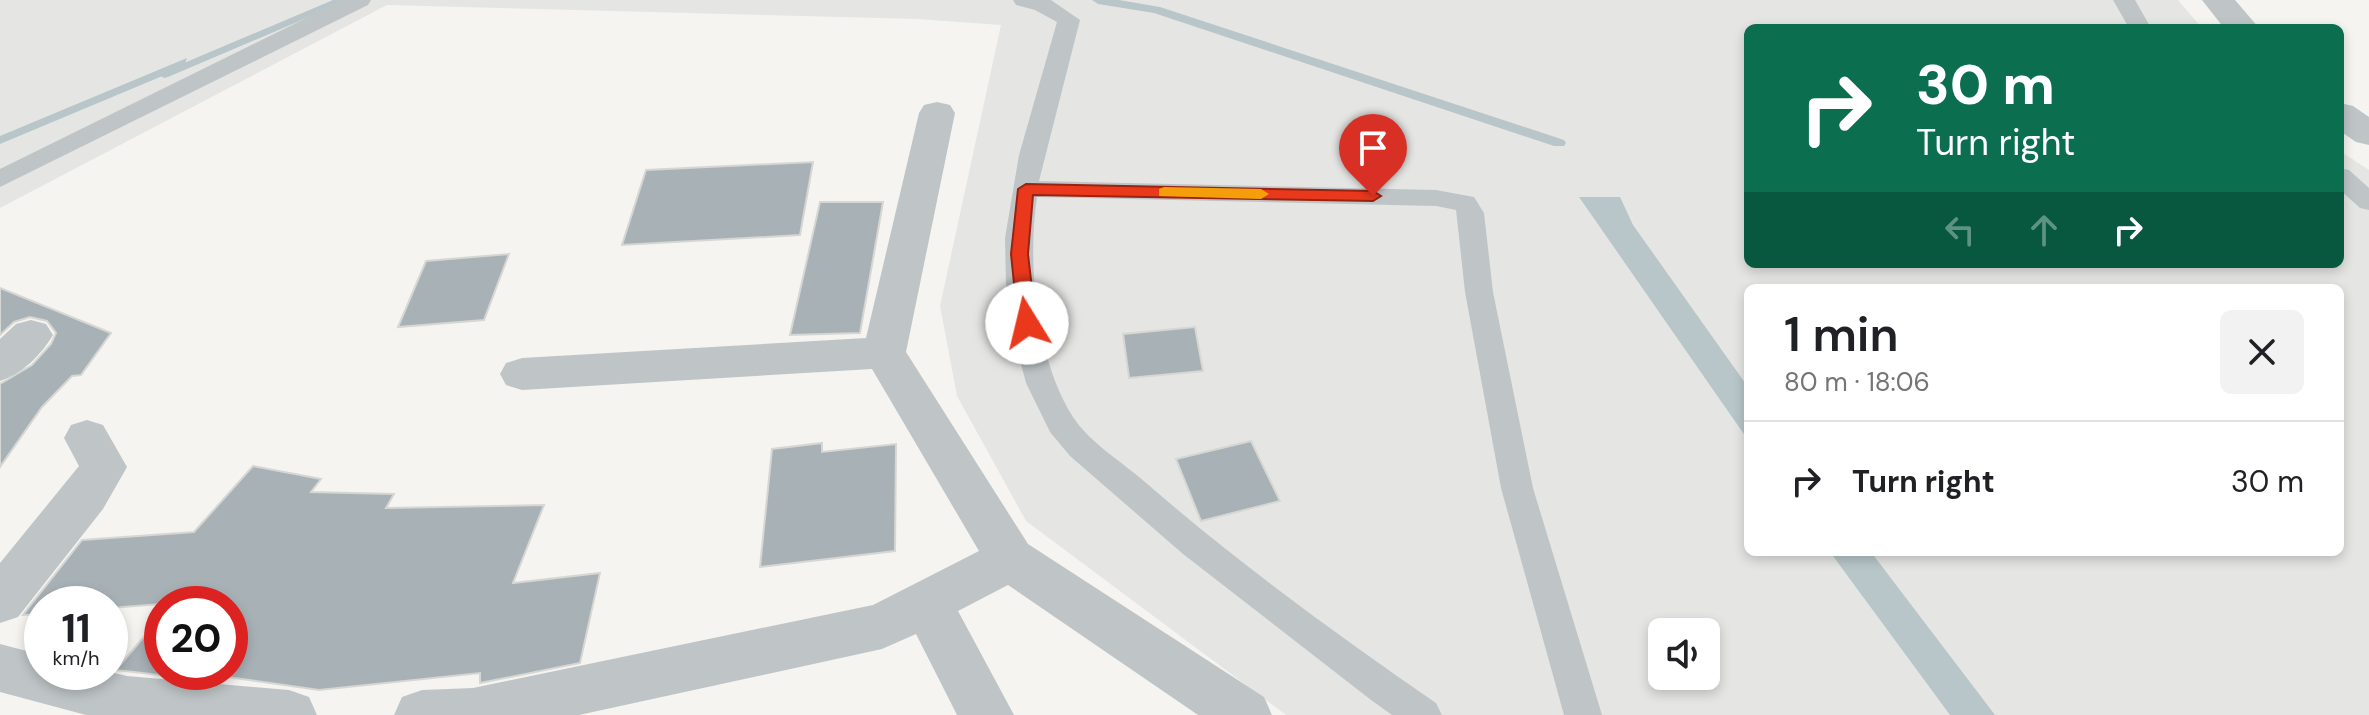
<!DOCTYPE html>
<meta charset="utf-8">
<style>
body{margin:0;font-family:"DM Sans",sans-serif;background:#f2f2f2;color:#202124;height:100vh;display:flex;flex-direction:column;font-size:30px;white-space:nowrap}
*{box-sizing:border-box;margin:0}
p{font-size:26px;color:#757577}
.icon{flex:none;width:44px;height:44px;fill:none;stroke:currentColor;stroke-width:2;stroke-linecap:round;stroke-linejoin:round}
.map{position:relative;flex:1;overflow:hidden}
.details{position:absolute;left:1744px;top:284px;width:600px;height:272px;display:flex;flex-direction:column;background:#fff;border-radius:12px;box-shadow:0 4px 12px #0003}
.details>*{flex:none}
.guide{position:absolute;left:1744px;top:24px;width:600px;height:244px;border-radius:12px;box-shadow:0 4px 12px #0003;background:#0b6e4f;color:#fff;overflow:hidden}
.tools{position:absolute;left:1648px;top:618px;display:grid;gap:16px}
.tools a{display:grid;place-items:center;width:72px;height:72px;border-radius:12px;background:#fff;box-shadow:0 4px 12px #0003;font-size:40px}
.speed{position:absolute;left:24px;top:586px;display:flex;gap:16px;font-size:40px;font-weight:700;text-align:center}
.speed>*{display:grid;place-content:center;width:104px;height:104px;border-radius:50%;background:#fff;box-shadow:0 4px 12px #0003;line-height:1}
.speed small{font-size:20px;font-weight:400}
.speed .limit{border:12px solid #d22;background:#fff;color:#111}
.pin{position:absolute;display:grid;place-items:center;width:68px;height:68px;color:#fff;margin:-82px -34px;border-radius:50% 50% 50% 0;rotate:-45deg;box-shadow:0 0 8px #0007}
.pin .icon{rotate:45deg}
.me{position:absolute;width:88px;margin:-44px;rotate:351deg;stroke-linejoin:round;filter:drop-shadow(0 0 6px #0008)}
.turn{display:flex;align-items:center;gap:28px;height:168px;padding:0 40px;font-size:36px}
.turn .icon{width:104px;height:104px;stroke-width:2.5}
.turn b{display:block;font-size:56px;line-height:68px}
.lanes{display:flex;align-items:center;height:76px;padding:0 40px;background:#0003;justify-content:center;gap:40px;direction:ltr}
.lanes .off{opacity:.35}
.round{display:grid;place-items:center;flex:none;width:84px;height:84px;border-radius:12px;background:#f2f2f2}
.headline{display:flex;align-items:center;justify-content:space-between;height:136px;padding:0 40px}
h1{font-size:48px;font-weight:600;line-height:60px}
ul{padding:0;list-style:none}
li{display:flex;align-items:center;gap:24px;height:120px;padding:0 40px;border-top:2px solid #e0e0e0}
li div{flex:1}
li b{display:block;font-size:30px}
li em{font-style:normal}
.map>svg:first-child{display:block}
.built{fill:#e5e6e4;fill-rule:evenodd}
.water{fill:#b8c6c9}
.lines{fill:none;stroke-linecap:round;stroke-linejoin:round}
.stream{fill:#b8c6c9;fill-rule:evenodd}
.building{fill:#a8b2b6;stroke:#d6d6d3;stroke-width:2}
.service{fill:#bfc5c7;fill-rule:evenodd}
.minor{fill:#bfc5c7;fill-rule:evenodd}
.route{fill:#e9381c;stroke:#972412;stroke-width:2}
.slow{fill:#f59e0b}
</style>
<div class="map">
<svg width="2369" height="715" viewBox="0 0 2369 715">
<rect width="100%" height="100%" fill="#f5f4f0"/>
<!-- built -->
<path class="built" d="M0 0H2178L2202 28H1748V264H2340V151L2369 170V715H1286L1026 521 957 396 940 306 1001 25 917 19 387 5 0 208ZM1748 288H2340V552H1748ZM1662 632H1706V676H1662Z"/>
<!-- water -->
<g class="water">
<path d="M187 58 184 67 0 144V136Z"/>
<path d="M1579 197H1620L1633 225 1748 387V440Z"/>
<path d="M1830 552H1871L1995 715H1950Z"/>
</g>
<g class="lines">
<!-- stream -->
<g class="stream">
<path d="M333 0H349L168 77 164 78 158 74Z"/>
<path d="M1092 0H1119L1160 7 1564 140 1566 143 1564 146H1554L1154 13 1098 4Z"/>
</g>
</g>
<!-- building -->
<g class="building">
<path d="M813 162 800 235 622 245 646 170Z"/>
<path d="M820 202H883L860 333 790 335Z"/>
<path d="M509 254 484 320 398 327 426 261Z"/>
<path d="M0 288 111 333 81 375 72 376 42 407 0 467V384L32 365 51 344 56 333 47 321 30 317 14 322 0 335Z"/>
<path d="M1195 327 1203 371 1129 378 1123 334Z"/>
<path d="M1251 441 1280 501 1201 521 1176 459Z"/>
<path d="M822 443V452L896 444 895 551 760 567 772 449Z"/>
<path d="M253 466 321 479 311 492 394 494 386 508 544 505 513 583 600 573 580 663 480 683V673L319 690 192 672H230V604H162L110 608V604H42V614L23 615 82 540 194 532Z"/>
<path d="M162 615V672H181L177 677 116 670Z"/>
</g>
<g class="lines">
<!-- service -->
<g class="service">
<path d="M343 0H371L368 5 0 187V169Z"/>
<path d="M1013 0H1051L1080 20 1039 181 1436 190 1474 197 1484 213 1493 292 1533 488 1602 715H1564L1501 488 1465 292 1456 210 1436 206 1037 197C1027 263 1036 359 1073 417 1090 443 1121 461 1145 482 1237 562 1336 634 1436 703L1442 715H1392L1371 700 1183 554 1070 456 1050 432 1026 383 1013 334 1006 284 1005 238 1019 155 1057 22 1035 10 1016 5Z"/>
<path d="M2113 0H2135L2151 28H2129Z"/>
<path d="M2340 168 2349 170 2369 188V210L2360 208 2340 190Z"/>
</g>
<!-- minor -->
<g class="minor">
<path d="M2202 0H2235L2259 28H2224Z"/>
<path d="M937 102 950 105 955 113 906 352 1028 544 1264 697 1272 715H1198L1008 585 958 611 1014 715H957L916 634 882 649 579 715H394L402 697 422 690 473 688 873 605 979 551 872 369 522 390 506 385 500 374 506 363 522 358 866 338 919 113 924 105Z"/>
<path d="M2340 103 2353 106 2369 117V145L2356 142 2340 131Z"/>
<path d="M31 320 46 324 53 335C41 355 22 374 0 381V339L16 324Z"/>
<path d="M87 420 103 425 127 467 103 509 18 617 0 623V563L79 466 64 438 71 425Z"/>
<path d="M0 644 42 655V672H110L127 676 289 690 309 697 317 715H86L0 692Z"/>
</g>
</g>
<!-- route -->
<path class="route" d="M1026 184 1373 191 1381 196 1373 201 1033 195 1028 254 1036 323 1027 330 1018 323 1011 254 1018 189Z"/>
<!-- slow -->
<path class="slow" d="M1164 187 1261 189 1269 194 1261 199 1159 196V189Z"/>
</svg>
<div class="tools">
<a><svg class="icon" aria-label="sound" viewBox="0 0 24 24"><path d="M4 9h4l5-4v14l-5-4H4zM17 9q2 3 0 6"/></svg></a>
</div>
<div class="speed"><div>11<small>km/h</small></div><div class="limit">20</div></div>
<div class="pin" style="left:1373px;top:196px;background:#d93025"><svg class="icon" aria-label="arrive" viewBox="0 0 24 24"><path d="M6 21V4h12l-3 4 3 4H6"/></svg></div>
<svg class="me" style="left:1027px;top:323px" viewBox="-20 -20 40 40"><circle r="19" fill="#fff"/><path d="M0-13L10 11 0 6-10 11z" fill="#e9381c"/></svg>
<div class="guide">
<div class="turn"><svg class="icon" aria-label="right" viewBox="0 0 24 24"><path d="M7 20v-9h11M14 6l5 5-5 5"/></svg><div><b>30 m</b>Turn right</div></div>
<div class="lanes"><svg class="icon off" aria-label="left" viewBox="0 0 24 24"><path d="M17 20v-9H6M10 6l-5 5 5 5"/></svg><svg class="icon off" aria-label="ahead" viewBox="0 0 24 24"><path d="M12 20V5M6 11l6-6 6 6"/></svg><svg class="icon" aria-label="right" viewBox="0 0 24 24"><path d="M7 20v-9h11M14 6l5 5-5 5"/></svg></div>
</div>
<section class="details">
<div class="headline"><div><h1>1 min</h1><p>80 m · 18:06</p></div><a class="round"><svg class="icon" aria-label="close" viewBox="0 0 24 24"><path d="M6 6l12 12M18 6L6 18"/></svg></a></div>
<ul>
<li><svg class="icon" aria-label="right" viewBox="0 0 24 24"><path d="M7 20v-9h11M14 6l5 5-5 5"/></svg><div><b>Turn right</b></div><em>30 m</em></li>
</ul>
</section>
</div>
